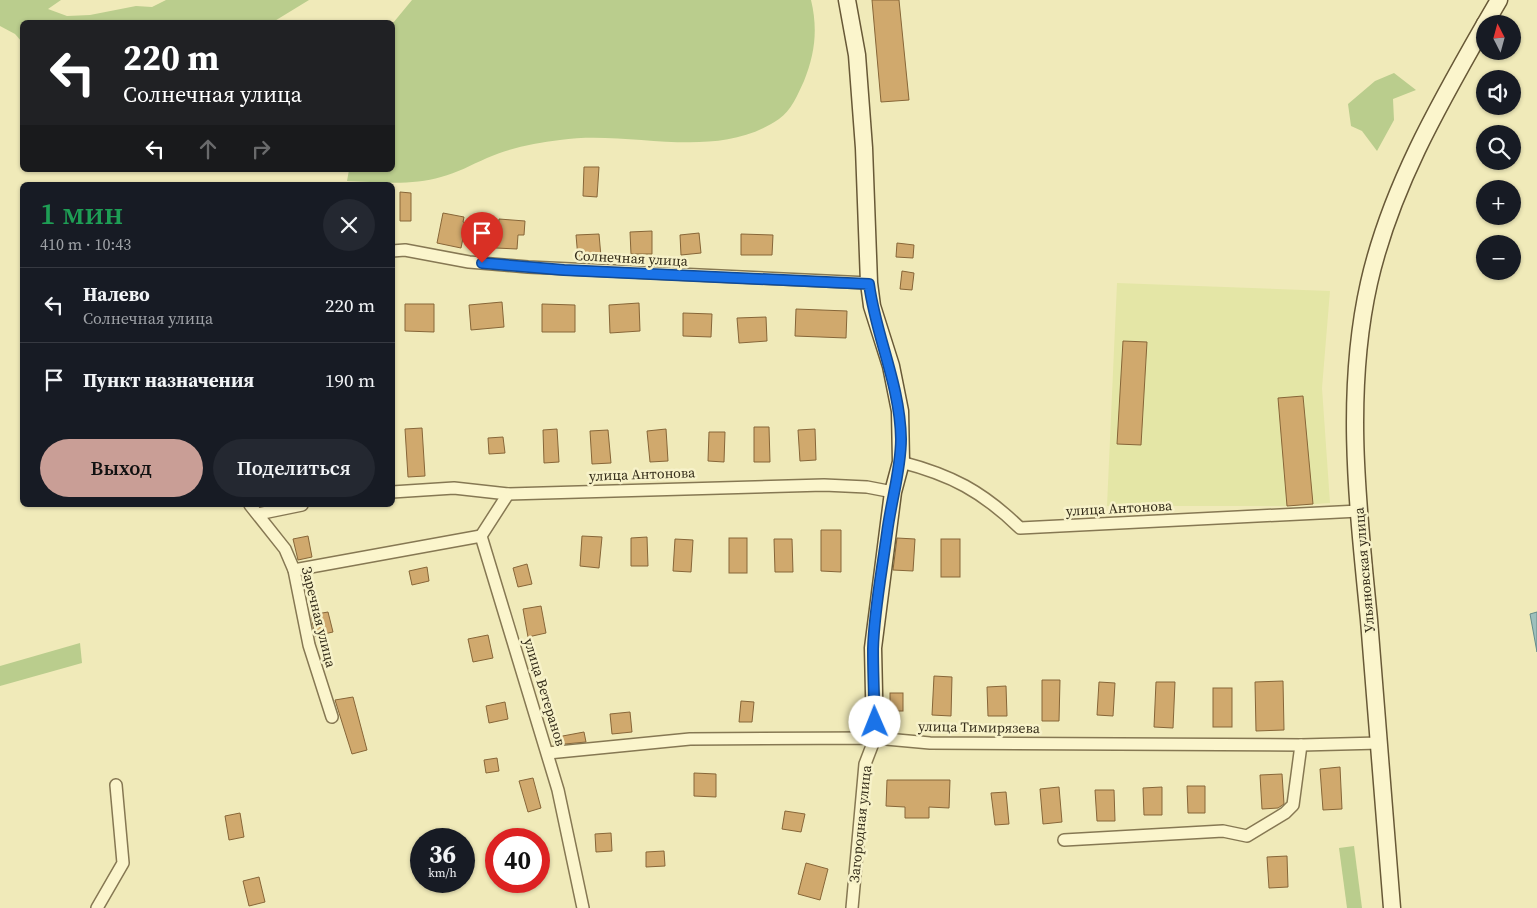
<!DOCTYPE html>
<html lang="ru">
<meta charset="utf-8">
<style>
body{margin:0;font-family:"Source Serif 4",serif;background:#242831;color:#f1f3f6;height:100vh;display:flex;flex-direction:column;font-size:19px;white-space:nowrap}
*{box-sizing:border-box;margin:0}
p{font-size:16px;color:#9ea1a6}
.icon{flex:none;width:28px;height:28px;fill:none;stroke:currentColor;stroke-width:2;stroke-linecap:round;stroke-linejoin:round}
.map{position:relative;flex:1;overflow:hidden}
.drawer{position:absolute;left:20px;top:182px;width:375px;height:325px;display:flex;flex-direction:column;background:#171b24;border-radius:8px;box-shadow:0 1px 4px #0004}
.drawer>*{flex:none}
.guide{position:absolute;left:20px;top:20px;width:375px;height:152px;border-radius:8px;box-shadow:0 1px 4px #0004;background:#202124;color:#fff;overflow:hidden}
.needle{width:32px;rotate:354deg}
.tools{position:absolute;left:1476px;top:15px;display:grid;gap:10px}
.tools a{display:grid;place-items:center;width:45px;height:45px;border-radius:50%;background:#171b24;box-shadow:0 1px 4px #0004;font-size:25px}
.speed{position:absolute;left:410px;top:828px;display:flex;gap:10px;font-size:25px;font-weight:700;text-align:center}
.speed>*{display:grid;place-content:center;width:65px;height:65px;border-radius:50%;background:#171b24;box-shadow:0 1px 4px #0004;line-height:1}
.speed small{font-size:12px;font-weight:400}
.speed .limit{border:8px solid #d22;background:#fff;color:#111}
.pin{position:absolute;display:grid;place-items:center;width:42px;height:42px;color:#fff;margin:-51px -21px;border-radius:50% 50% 50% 0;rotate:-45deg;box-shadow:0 0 5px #0007}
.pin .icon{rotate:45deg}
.me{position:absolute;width:55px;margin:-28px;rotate:359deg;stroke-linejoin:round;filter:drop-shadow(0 0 4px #0008)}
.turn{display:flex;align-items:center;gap:18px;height:105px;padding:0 20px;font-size:22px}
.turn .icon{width:65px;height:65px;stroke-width:2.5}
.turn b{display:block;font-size:35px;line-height:42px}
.lanes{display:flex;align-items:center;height:48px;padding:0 20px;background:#0003;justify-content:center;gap:25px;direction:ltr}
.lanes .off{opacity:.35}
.round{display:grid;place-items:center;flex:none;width:52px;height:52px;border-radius:26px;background:#242831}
.overview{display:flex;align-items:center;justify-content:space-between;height:85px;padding:0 20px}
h1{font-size:30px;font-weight:600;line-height:38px;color:#1e9e55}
.button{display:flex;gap:10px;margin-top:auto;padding:10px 20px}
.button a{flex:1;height:58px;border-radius:30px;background:#c99e96;color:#111;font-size:20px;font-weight:600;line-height:58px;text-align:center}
.button a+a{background:#242831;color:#f1f3f6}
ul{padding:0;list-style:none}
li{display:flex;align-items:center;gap:15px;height:75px;padding:0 20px;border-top:1px solid #363941}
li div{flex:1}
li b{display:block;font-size:19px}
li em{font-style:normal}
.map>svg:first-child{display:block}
.farmland{fill:#e4e6a6}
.green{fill:#bacd8d}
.water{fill:#9ec0bc;stroke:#668d8a}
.building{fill:#d0a96d;stroke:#876638}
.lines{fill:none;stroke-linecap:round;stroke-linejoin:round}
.street-casing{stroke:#867853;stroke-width:14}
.secondary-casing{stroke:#685937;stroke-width:19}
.street{stroke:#fbf5cc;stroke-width:11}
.secondary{stroke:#fbf5cc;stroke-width:16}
.route-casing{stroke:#114b97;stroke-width:12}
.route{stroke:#1a73e8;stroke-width:9}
.labels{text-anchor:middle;stroke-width:5;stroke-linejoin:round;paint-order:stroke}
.street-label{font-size:14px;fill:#342c19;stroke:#f7f2c9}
</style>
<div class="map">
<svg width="1537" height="908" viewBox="0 0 1537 908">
<rect width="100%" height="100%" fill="#f0eab9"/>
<!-- farmland -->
<path class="farmland" d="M1117 283 1330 291 1322 388 1330 503 1287 506H1107Z"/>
<!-- green -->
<g class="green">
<path d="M0 0H61L48 9 67 16 90 15 136 6 152 7 166 0H309L273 22H22V42L15 34 0 26Z"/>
<path d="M412 0H811C818 29 815 54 804 81 798 94 791 111 779 119 715 163 631 129 560 140 535 143 510 148 487 158 471 165 457 173 441 177 412 186 377 182 347 181L349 170H392L393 23Z"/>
<path d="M1394 73 1416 90 1393 99 1394 120 1377 151 1362 131 1351 126 1348 104 1375 81Z"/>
<path d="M80 643 82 663 0 686V666Z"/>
<path d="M1354 846 1362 908H1347L1339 848Z"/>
</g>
<!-- water -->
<path class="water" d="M1537 612V652L1530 614Z"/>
<!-- building -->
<g class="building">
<path d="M872 0H899L909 100 881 102Z"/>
<path d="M584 167H599L597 197 583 196Z"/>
<path d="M400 192 411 193V221H400Z"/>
<path d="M443 213 464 217 463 222 466 223 461 248 437 243Z"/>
<path d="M499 219 525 221 524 235H518L517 249 496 248Z"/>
<path d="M652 231V254H631L630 232Z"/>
<path d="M699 233 701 253 681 255 680 235Z"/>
<path d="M599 234 601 257 578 258 576 235Z"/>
<path d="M741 234 773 235 772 255H741Z"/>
<path d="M897 243 914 245 913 258 896 257Z"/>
<path d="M902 271 914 273 912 290 900 289Z"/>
<path d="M502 302 504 327 471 330 469 305Z"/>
<path d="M639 303 640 331 610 333 609 305Z"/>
<path d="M405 304H434V332L405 331Z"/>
<path d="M542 304 575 305V332H542Z"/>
<path d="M796 309 847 311 846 338 795 336Z"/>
<path d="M683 313 712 314 711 337 683 336Z"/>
<path d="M766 317 767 341 739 343 737 318Z"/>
<path d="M1123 341 1147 342 1141 445 1117 444Z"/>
<path d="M1303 396 1313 504 1287 506 1278 398Z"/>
<path d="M754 427H769L770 462H754Z"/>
<path d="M422 428 425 476 408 477 405 429Z"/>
<path d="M557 429 559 462 544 463 543 430Z"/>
<path d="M666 429 668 461 650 462 647 431Z"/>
<path d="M815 429 816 460 800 461 798 430Z"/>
<path d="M608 430 611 463 592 464 590 431Z"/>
<path d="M709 432H725L724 462 708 461Z"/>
<path d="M503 437 505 453 489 454 488 438Z"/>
<path d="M821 530H841V572L821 571Z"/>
<path d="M308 536 312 557 298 560 293 539Z"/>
<path d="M582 536 602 537 599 568 580 566Z"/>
<path d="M647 537 648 566H631V538Z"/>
<rect x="729" y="538" width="18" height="35"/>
<path d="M897 538 915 539 913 571 893 570Z"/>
<path d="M675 539 693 540 691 572 673 571Z"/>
<path d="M774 539H792L793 572H775Z"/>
<rect x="941" y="539" width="19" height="38"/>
<path d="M527 564 532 584 518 587 513 568Z"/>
<path d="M427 567 429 581 412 585 409 571Z"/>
<path d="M541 606 546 633 528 637 523 609Z"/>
<path d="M328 612 333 632 315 636 311 615Z"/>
<path d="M488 635 493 658 473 662 468 639Z"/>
<path d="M934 676 952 677 951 716 932 715Z"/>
<path d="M1042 680H1060L1059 721H1042Z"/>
<path d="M1283 681 1284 730 1256 731 1255 682Z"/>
<path d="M1099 682 1115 683 1113 716 1097 715Z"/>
<path d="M1156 682H1175L1173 728 1154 727Z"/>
<path d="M1006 686 1007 716H988L987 687Z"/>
<rect x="1213" y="688" width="19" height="39"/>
<rect x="890" y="693" width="13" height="18"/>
<path d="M353 697 367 750 352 754 335 700Z"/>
<path d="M741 701 754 702 752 722H739Z"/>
<path d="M505 702 508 719 489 723 486 706Z"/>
<path d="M630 712 632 732 612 734 610 714Z"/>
<path d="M584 732 586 742 554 745 552 738Z"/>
<path d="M497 758 499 771 486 773 484 760Z"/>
<path d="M1340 767 1342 809 1323 810 1320 769Z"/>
<path d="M694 773 716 774V797L694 796Z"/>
<path d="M1282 774 1284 804 1278 808 1262 809 1260 775Z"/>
<path d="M533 778 541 808 528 812 519 781Z"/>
<path d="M887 780H950L949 808 929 807V818H905V807L886 806Z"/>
<path d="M1187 786H1205V813H1188Z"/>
<path d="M1059 787 1062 822 1043 824 1040 789Z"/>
<path d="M1162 787V815H1144L1143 788Z"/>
<path d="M1095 790H1114L1115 821H1097Z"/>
<path d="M1006 792 1009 824 995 825 991 793Z"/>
<path d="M785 811 805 814 801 832 782 829Z"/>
<path d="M240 813 244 837 229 840 225 816Z"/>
<path d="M611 833 612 851 596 852 595 834Z"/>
<path d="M664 851 665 866 646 867V852Z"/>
<path d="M1287 856 1288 887 1269 888 1267 857Z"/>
<path d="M806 863 828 869 820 900 798 894Z"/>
<path d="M259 877 265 902 249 906 243 881Z"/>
</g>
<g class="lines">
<!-- street casing -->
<g class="street-casing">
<g id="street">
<path d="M392 251 405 250 469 262 528 267 869 283"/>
<path d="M901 462C951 475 982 491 1020 528L1359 511"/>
<path d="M392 492 454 488 508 494 824 485 867 487 893 492"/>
<path d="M508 494 481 536 558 790 583 908"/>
<path d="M250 505 285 549 294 570 309 645 332 717"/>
<path d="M258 514 302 505"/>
<path d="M294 570 481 536"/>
<path d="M548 753 690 739 875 738 930 743 1301 745 1380 743"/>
<path d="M1064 840 1223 831 1247 836 1285 813 1293 805 1301 745"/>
<path d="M97 908 123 863 116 785"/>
<path d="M852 908 865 764 875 738"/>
</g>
</g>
<!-- secondary casing -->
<g class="secondary-casing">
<g id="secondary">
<path d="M847 0 857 55 864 148 869 283 872 306 891 366 900 411 901 462 893 492 873 648 875 738"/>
<path d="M1485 24 1499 0"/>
<path d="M1392 908C1385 812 1377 716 1369 620 1358 508 1344 394 1369 283 1390 190 1438 106 1485 24"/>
</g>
</g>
<!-- street -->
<use href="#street" class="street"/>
<!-- secondary -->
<use href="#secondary" class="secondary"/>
</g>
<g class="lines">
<!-- route casing -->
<g class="route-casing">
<path id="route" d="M482 263 564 270 869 284C876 337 900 384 901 439 901 470 891 501 887 533 882 571 874 611 873 649 873 673 874 698 875 722"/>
</g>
<!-- route -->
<use href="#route" class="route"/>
</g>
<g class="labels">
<!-- street labels -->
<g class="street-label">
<text transform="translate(631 258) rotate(3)" y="5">Солнечная улица</text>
<text transform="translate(642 474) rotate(-2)" y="5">улица Антонова</text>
<text transform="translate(1119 508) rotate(-3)" y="5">улица Антонова</text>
<text transform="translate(1364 570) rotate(-95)" y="5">Ульяновская улица</text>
<text transform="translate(319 617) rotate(76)" y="5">Заречная улица</text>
<text transform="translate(545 692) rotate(73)" y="5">улица Ветеранов</text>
<text transform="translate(979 727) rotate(1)" y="5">улица Тимирязева</text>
<text transform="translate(860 824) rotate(-84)" y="5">Загородная улица</text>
</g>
</g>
</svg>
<div class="tools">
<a><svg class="needle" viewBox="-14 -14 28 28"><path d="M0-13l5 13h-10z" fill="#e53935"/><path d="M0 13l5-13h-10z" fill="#9ea1a6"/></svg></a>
<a><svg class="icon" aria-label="sound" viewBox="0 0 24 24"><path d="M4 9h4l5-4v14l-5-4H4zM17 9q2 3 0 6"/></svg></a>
<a><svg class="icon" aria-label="search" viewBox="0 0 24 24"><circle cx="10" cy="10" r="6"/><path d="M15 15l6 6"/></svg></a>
<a>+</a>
<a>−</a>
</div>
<div class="speed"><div>36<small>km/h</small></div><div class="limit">40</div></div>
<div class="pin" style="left:482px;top:263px;background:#d93025"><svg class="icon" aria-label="arrive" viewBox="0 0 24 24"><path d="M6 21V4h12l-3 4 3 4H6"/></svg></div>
<svg class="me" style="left:875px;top:722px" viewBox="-20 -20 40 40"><circle r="19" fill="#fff"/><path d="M0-13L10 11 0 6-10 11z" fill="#1a73e8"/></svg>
<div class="guide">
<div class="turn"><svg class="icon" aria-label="left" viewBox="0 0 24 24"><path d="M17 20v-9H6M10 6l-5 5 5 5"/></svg><div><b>220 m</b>Солнечная улица</div></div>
<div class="lanes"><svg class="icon" aria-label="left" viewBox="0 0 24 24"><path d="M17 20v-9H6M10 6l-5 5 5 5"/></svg><svg class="icon off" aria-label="ahead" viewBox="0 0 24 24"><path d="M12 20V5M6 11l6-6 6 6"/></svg><svg class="icon off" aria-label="right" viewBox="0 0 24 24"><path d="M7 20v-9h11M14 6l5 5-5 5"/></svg></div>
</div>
<section class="drawer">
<div class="overview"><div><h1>1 мин</h1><p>410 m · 10:43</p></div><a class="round"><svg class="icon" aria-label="close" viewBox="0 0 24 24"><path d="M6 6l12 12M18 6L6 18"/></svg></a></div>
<ul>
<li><svg class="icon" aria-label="left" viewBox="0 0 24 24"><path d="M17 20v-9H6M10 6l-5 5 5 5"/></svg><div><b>Налево</b><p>Солнечная улица</p></div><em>220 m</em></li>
<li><svg class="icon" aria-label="arrive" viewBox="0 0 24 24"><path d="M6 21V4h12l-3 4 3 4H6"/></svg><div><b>Пункт назначения</b></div><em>190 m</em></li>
</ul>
<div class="button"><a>Выход</a><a>Поделиться</a></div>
</section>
</div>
